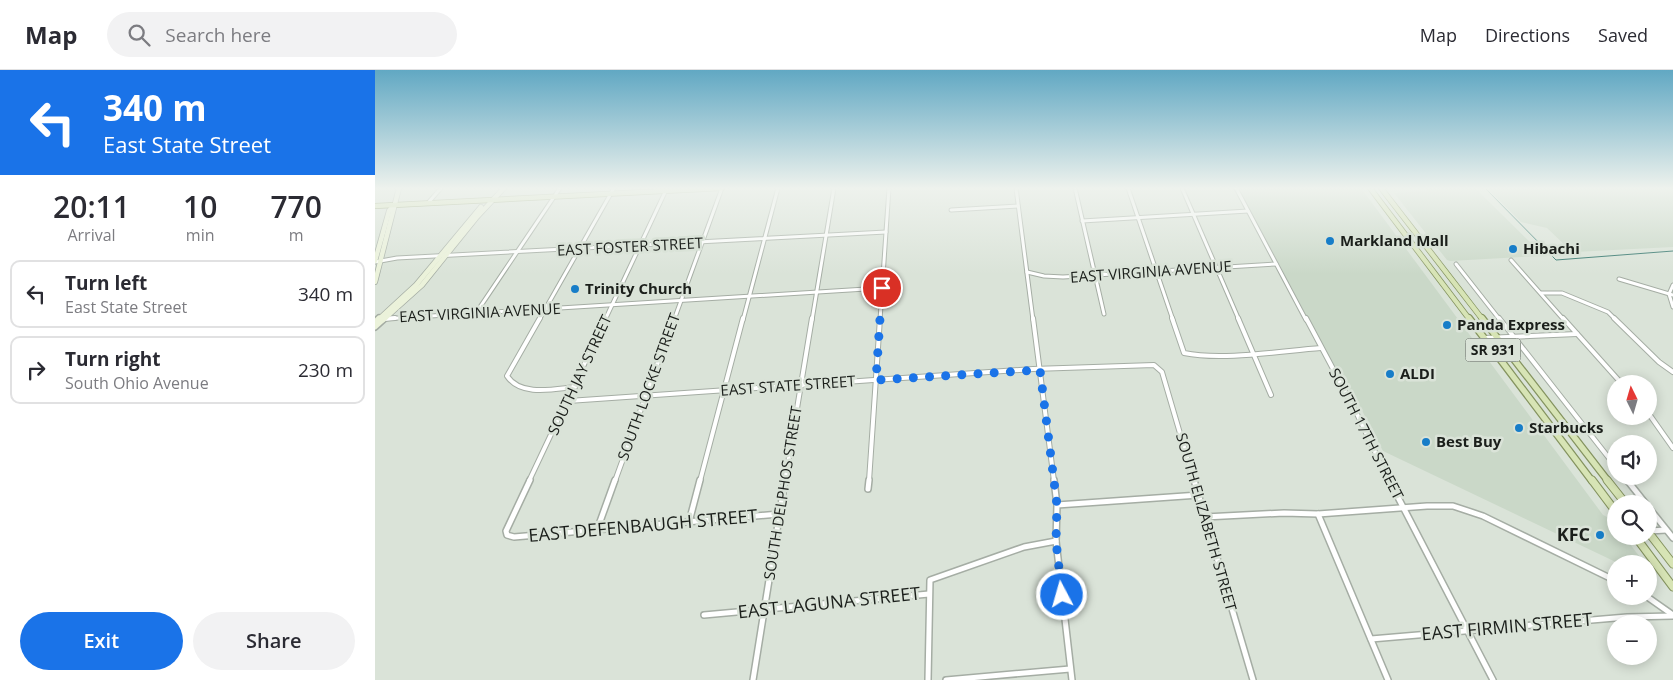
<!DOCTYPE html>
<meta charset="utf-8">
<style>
body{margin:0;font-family:"Open Sans",sans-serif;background:#f2f2f3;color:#2b2b33;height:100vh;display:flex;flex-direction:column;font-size:19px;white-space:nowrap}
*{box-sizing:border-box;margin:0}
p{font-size:16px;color:#7c7c81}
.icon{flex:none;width:28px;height:28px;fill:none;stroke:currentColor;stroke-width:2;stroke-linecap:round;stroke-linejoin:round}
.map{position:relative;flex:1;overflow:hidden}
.details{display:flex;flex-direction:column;background:#fff;width:375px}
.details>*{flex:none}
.top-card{background:#1a73e8;color:#fff;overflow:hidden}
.needle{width:32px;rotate:355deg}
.tools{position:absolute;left:1232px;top:305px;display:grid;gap:10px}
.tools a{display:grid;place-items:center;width:50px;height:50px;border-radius:50%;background:#fff;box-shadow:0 2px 12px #0003;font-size:25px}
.pin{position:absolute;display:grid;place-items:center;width:42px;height:42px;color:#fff;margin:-21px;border:2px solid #fff;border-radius:50%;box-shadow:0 1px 5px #0007}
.me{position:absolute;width:55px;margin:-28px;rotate:354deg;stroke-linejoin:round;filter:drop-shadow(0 0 4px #0008)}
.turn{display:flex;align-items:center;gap:18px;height:105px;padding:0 20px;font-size:22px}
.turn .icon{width:65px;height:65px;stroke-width:2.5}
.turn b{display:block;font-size:35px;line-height:42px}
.eta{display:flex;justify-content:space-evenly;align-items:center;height:85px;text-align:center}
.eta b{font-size:30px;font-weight:600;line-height:35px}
.action{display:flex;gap:10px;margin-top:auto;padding:10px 20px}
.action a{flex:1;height:58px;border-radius:30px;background:#1a73e8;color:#fff;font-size:20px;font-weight:600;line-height:58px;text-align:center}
.action a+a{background:#f2f2f3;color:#2b2b33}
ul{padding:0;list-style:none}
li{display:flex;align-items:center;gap:15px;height:68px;margin:0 10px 8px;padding:0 10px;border:2px solid #e1e1e2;border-radius:10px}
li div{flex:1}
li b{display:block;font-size:19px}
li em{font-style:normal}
header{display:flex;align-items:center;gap:30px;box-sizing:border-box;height:70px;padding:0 25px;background:#fff;border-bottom:1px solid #e1e1e2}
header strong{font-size:24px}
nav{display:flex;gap:28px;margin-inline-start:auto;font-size:18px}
.search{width:350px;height:45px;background:#f2f2f3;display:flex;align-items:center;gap:12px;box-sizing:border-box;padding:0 18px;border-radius:28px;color:#7c7c81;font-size:19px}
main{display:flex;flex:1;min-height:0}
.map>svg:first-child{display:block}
.built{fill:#cad8c8}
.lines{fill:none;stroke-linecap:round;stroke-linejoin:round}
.stream{stroke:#2f736a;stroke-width:1}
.street-far2-casing{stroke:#a5ada4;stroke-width:5}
.street-far1-casing{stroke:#a5ada4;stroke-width:6}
.street-casing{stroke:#a5ada4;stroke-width:8}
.secondary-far1-casing{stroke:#a5ada4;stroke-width:6}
.secondary-casing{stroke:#a5ada4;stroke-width:8}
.primary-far2-casing{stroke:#84935f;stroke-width:6}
.primary-far1-casing{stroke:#84935f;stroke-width:8}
.primary-casing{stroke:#84935f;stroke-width:9}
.street-far2{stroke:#fff;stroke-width:3}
.street-far1{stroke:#fff;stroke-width:4}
.street{stroke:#fff;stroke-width:5}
.secondary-far1{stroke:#ebf2da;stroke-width:4.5}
.secondary{stroke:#ebf2da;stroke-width:5}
.primary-far2{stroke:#d7e4b5;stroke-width:4.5}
.primary-far1{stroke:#d7e4b5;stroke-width:5.5}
.primary{stroke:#d7e4b5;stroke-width:7}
.route{stroke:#1a73e8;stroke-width:9;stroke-dasharray:0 16.2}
.poi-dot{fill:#177dc8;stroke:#dae3d8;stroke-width:2}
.labels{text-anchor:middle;stroke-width:5;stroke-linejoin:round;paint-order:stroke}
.shield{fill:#dae3d8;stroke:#545a54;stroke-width:1}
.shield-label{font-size:14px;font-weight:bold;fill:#1b1f1b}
.poi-label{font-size:15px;font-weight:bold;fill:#1b1f1b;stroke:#dae3d8;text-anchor:start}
.street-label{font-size:15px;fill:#1b1f1b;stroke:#dae3d8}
.near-street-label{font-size:18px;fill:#1b1f1b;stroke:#dae3d8}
.near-poi-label{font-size:18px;font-weight:bold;fill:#1b1f1b;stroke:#dae3d8;text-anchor:end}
</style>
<header>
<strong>Map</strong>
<div class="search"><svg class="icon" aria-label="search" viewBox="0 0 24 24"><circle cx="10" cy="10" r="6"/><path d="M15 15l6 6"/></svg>Search here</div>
<nav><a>Map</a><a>Directions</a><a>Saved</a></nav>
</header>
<main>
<section class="details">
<div class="top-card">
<div class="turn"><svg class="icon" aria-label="left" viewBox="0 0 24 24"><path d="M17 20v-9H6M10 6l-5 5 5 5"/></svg><div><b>340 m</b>East State Street</div></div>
</div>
<div class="eta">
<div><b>20:11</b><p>Arrival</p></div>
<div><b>10</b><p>min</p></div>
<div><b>770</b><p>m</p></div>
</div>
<ul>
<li><svg class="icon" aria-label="left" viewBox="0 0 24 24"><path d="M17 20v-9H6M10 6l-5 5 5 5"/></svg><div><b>Turn left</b><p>East State Street</p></div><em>340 m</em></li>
<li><svg class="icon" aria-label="right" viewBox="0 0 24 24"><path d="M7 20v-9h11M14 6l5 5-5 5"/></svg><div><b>Turn right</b><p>South Ohio Avenue</p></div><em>230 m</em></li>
</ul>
<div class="action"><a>Exit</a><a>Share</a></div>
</section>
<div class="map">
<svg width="1298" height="610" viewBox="0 0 1298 610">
<rect width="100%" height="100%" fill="#dae3d8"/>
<!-- built -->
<g class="built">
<path d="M863 118H986L1228 445 1236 449 1241 456V466H1249L1270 494H1245L1008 381 981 329 961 301Z"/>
<path d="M1050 118H1100L1164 181V186L1075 191 1072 190 1019 123 1052 121Z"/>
<path d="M1112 118H1298V177L1199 182 1194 179 1172 158 1146 152Z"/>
</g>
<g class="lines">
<!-- stream -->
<path class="stream" d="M1110 118 1181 190 1298 181"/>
<!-- street-far2 casing -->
<g class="street-far2-casing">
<g id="street-far2">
<path d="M641 118 658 250"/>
<path d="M700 118 729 244"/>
<path d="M753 118 798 250"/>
<path d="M807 118 864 250"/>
<path d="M861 118 931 250"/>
<path d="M53 133 66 118"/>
<path d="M576 140 643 136"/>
<path d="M707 151 873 141"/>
<path d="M1136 190 1189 250"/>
<path d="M0 192 22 188 511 162"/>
<path d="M1081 194 1125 250"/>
<path d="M652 202 669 206 688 207 901 194"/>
<path d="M1244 209 1298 225"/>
<path d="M1298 215 1294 224 1298 237"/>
<path d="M1166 223H1187L1233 242 1241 250"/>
<path d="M101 243 185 118"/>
<path d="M8 249 507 218"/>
<path d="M164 250 239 118"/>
<path d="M230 250 292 118"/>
<path d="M299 250 347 118"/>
<path d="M368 250 403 118"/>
<path d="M437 250 459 118"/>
<path d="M505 250 514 118"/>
</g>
</g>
<!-- street-far1 casing -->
<g class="street-far1-casing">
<g id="street-far1">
<path d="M165 248 132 306C146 327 179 319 200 317"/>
<path d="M658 248 679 411"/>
<path d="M797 248 809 283C847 291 906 281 946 278"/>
<path d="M863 248 896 325"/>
<path d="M931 248 982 344 1014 411"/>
<path d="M1124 248 1241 397"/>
<path d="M1188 248 1247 314"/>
<path d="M1239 248 1284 292 1298 302"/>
<path d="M8 249 20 248"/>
<path d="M1109 268 1202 264"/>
<path d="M193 331 658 299 779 295 787 302 819 411"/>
<path d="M1274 344 1298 378"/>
<path d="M1249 406 1253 411"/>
<path d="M154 411 231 248"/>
<path d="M240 411 299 248"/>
<path d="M325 411 368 248"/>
<path d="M410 411 437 248"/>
<path d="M494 411 505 248"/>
</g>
</g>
<!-- street casing -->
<g class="street-casing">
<g id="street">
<path d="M155 410 131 461 132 465 139 467 404 444"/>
<path d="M679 410 682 435 681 471 697 610"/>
<path d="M819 410 878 610"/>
<path d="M1014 410 1118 610"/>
<path d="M1252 410 1271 434"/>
<path d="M493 419 494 410"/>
<path d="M682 435 824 425"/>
<path d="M1274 438 1298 468"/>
<path d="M943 444 1013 610"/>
<path d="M830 447 909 443 943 444 1052 436H1078L1108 446 1241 511"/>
<path d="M314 452 325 410"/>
<path d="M222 460 240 410"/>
<path d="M1274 461 1291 460"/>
<path d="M1271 526 1298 545"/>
<path d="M329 545 554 524"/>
<path d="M996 569 1252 547 1298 546"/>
<path d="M378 610 410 410"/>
<path d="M553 610 555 510 649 477 681 471"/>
<path d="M571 610 695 599"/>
</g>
</g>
<!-- secondary-far1 casing -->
<g class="secondary-far1-casing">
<g id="secondary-far1">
<path d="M0 191 14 141 19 135"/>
<path d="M0 212 24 118"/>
<path d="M3 250 41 215 106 137"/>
<path d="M8 250 47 215 101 148 129 118"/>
</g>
</g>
<!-- secondary casing -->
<g class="secondary-casing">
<g id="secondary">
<path d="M0 252 4 248"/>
<path d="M0 257 10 248"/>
</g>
</g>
<!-- primary-far2 casing -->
<g class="primary-far2-casing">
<g id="primary-far2">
<path d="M995 118 1095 250"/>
<path d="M1006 118 1108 250"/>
<path d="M0 136 347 118"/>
</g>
</g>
<!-- primary-far1 casing -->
<g class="primary-far1-casing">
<g id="primary-far1">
<path d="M1094 248 1217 411"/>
<path d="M1107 248 1233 411"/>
</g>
</g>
<!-- primary casing -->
<g class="primary-casing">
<g id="primary">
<path d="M1217 410 1241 442"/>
<path d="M1232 410 1251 434"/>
<path d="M1274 463 1298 494"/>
<path d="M1260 466 1298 517"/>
</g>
</g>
<!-- street-far2 -->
<use href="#street-far2" class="street-far2"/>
<!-- street-far1 -->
<use href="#street-far1" class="street-far1"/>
<!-- street -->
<use href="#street" class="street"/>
<!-- secondary-far1 -->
<use href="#secondary-far1" class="secondary-far1"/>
<!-- secondary -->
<use href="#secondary" class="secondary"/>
<!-- primary-far2 -->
<use href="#primary-far2" class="primary-far2"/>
<!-- primary-far1 -->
<use href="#primary-far1" class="primary-far1"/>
<!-- primary -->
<use href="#primary" class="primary"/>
</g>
<!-- sky -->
<linearGradient id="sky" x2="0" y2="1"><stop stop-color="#61a8c3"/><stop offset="0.58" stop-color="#eef2ed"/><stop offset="1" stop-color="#eef2ed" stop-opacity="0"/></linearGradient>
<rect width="1298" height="204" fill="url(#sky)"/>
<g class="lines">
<!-- route -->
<path class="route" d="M507 218 501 310 665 300 682 435 681 471 687 525"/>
</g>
<!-- markers -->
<g class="poi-dot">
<circle cx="955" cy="171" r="5"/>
<circle cx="1138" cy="179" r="5"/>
<circle cx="200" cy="219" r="5"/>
<circle cx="1072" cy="255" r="5"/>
<circle cx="1015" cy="304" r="5"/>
<circle cx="1144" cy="358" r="5"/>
<circle cx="1051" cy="372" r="5"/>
<circle cx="1225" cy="465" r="5"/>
</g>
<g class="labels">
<!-- shield labels -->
<rect class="shield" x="1090.5" y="268.5" width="55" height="23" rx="4"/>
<g class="shield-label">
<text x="1118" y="285">SR 931</text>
</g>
<!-- poi labels -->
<g class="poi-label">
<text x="965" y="176">Markland Mall</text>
<text x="1148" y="184">Hibachi</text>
<text x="210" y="224">Trinity Church</text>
<text x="1082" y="260">Panda Express</text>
<text x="1025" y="309">ALDI</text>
<text x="1154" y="363">Starbucks</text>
<text x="1061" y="377">Best Buy</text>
</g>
<!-- street labels -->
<g class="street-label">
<text transform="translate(255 177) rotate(-3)" y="5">EAST FOSTER STREET</text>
<text transform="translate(776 202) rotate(-4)" y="5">EAST VIRGINIA AVENUE</text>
<text transform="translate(105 243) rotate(-3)" y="5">EAST VIRGINIA AVENUE</text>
<text transform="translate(205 305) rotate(-65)" y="5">SOUTH JAY STREET</text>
<text transform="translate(413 316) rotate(-4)" y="5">EAST STATE STREET</text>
<text transform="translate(274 317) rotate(-70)" y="5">SOUTH LOCKE STREET</text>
<text transform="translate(991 364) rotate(63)" y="5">SOUTH 17TH STREET</text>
<text transform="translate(408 423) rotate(-81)" y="5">SOUTH DELPHOS STREET</text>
<text transform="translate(831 452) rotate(74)" y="5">SOUTH ELIZABETH STREET</text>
</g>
<!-- near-street labels -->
<g class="near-street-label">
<text transform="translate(268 456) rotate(-5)" y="6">EAST DEFENBAUGH STREET</text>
<text transform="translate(454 533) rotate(-6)" y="6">EAST LAGUNA STREET</text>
<text transform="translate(1132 557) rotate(-5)" y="6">EAST FIRMIN STREET</text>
</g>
<!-- near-poi labels -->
<g class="near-poi-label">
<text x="1215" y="471">KFC</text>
</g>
</g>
</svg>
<div class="tools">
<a><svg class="needle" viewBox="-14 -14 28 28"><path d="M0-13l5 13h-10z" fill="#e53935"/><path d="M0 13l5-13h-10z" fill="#7c7c81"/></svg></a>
<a><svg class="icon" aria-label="sound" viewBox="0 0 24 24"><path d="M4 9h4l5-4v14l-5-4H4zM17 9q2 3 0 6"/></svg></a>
<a><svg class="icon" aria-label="search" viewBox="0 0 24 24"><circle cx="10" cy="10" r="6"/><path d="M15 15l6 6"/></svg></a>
<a>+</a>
<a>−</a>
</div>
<div class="pin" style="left:507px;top:218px;background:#d93025"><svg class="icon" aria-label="arrive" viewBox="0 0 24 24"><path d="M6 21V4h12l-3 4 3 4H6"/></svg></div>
<svg class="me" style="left:687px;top:525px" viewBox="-20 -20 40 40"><circle r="17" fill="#1a73e8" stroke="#fff" stroke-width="3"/><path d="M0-11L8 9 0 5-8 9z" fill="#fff"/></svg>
</div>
</main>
